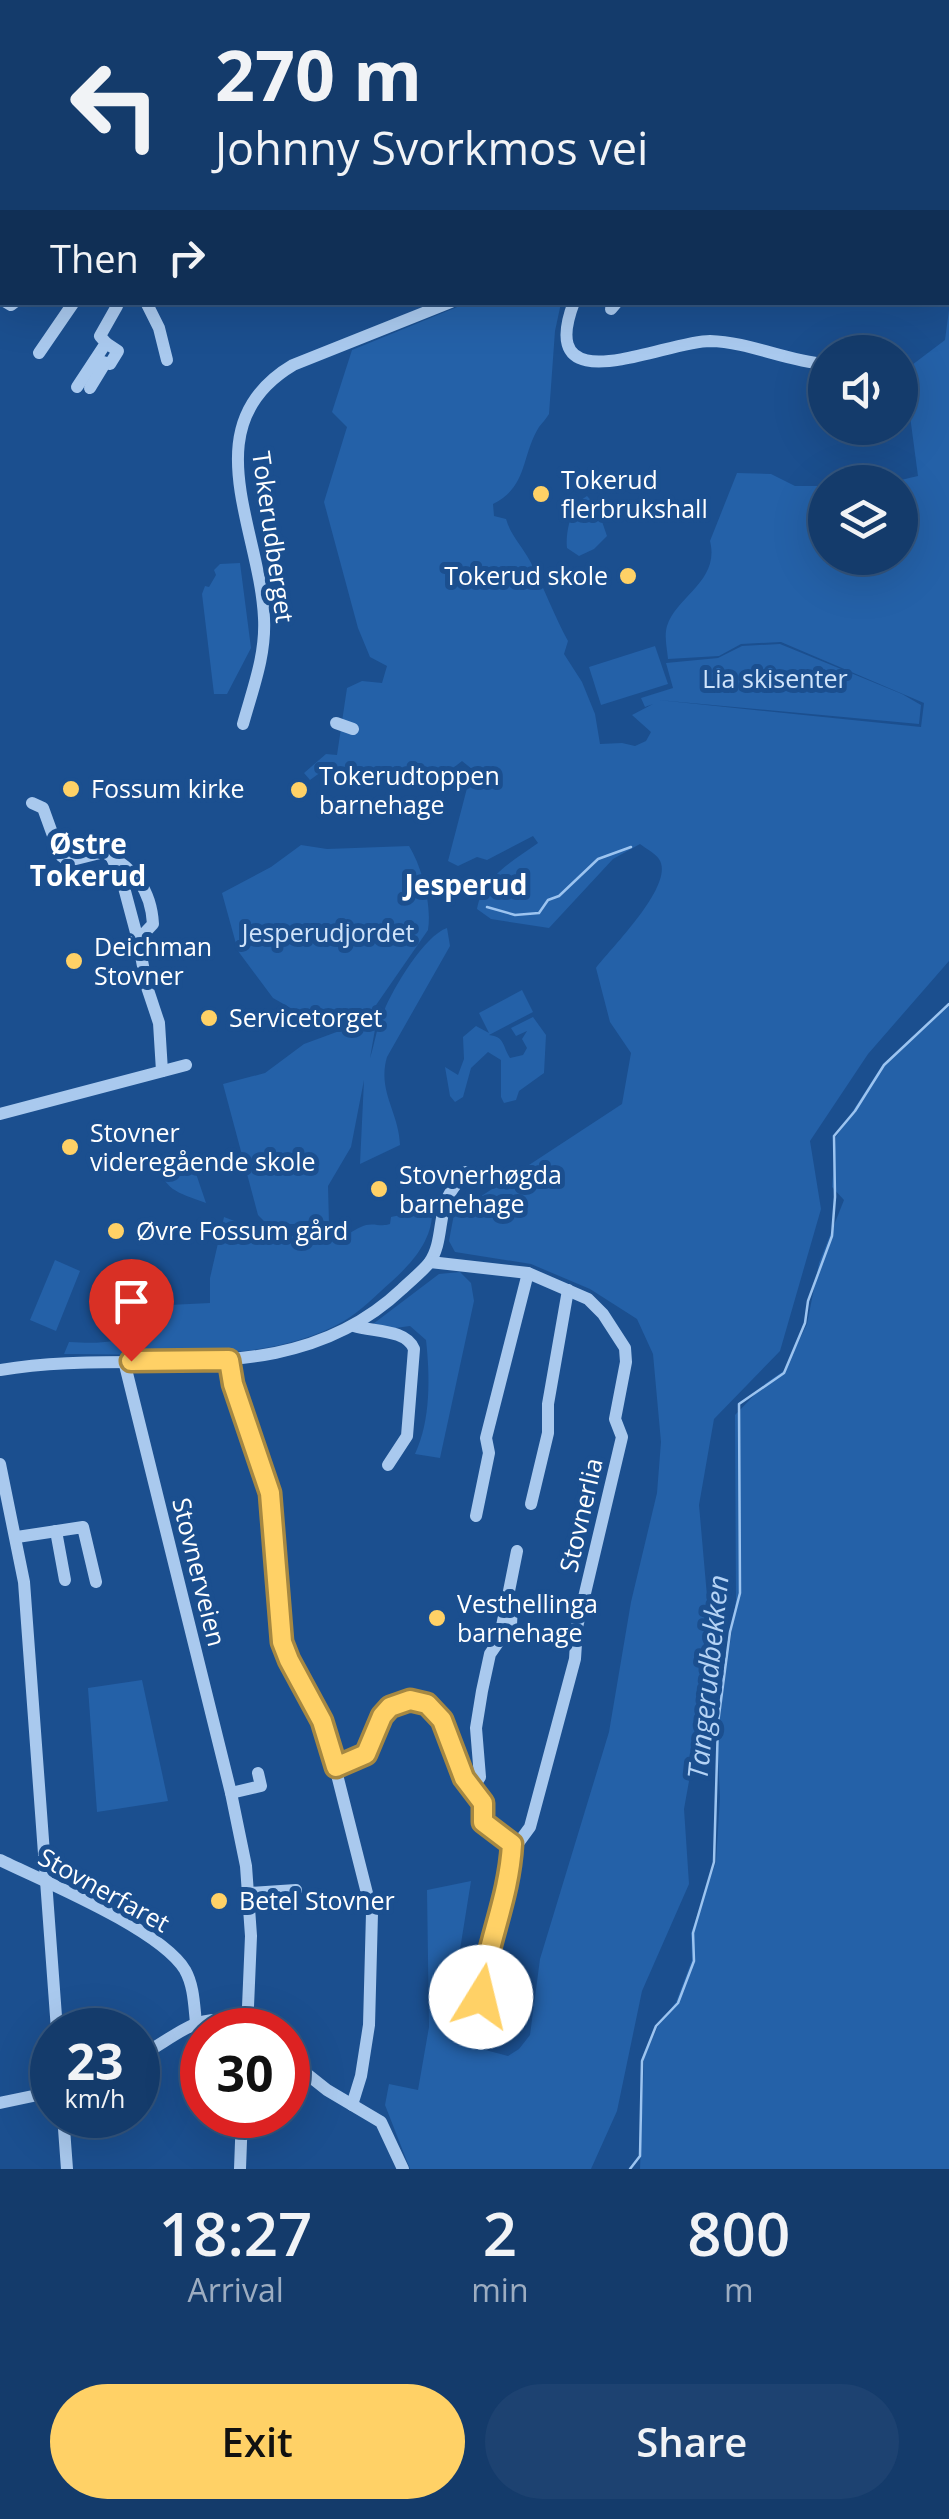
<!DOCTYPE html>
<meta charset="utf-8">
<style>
body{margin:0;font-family:"Open Sans",sans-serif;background:#1d4271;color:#f1f3f6;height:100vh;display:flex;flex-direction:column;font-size:38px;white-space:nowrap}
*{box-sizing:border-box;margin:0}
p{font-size:32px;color:#9dadc1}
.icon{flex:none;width:55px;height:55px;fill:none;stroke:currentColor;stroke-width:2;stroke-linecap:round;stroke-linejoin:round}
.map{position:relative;height:2169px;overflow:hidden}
.panel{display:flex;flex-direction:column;background:#143b6b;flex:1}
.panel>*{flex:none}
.guide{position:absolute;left:0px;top:0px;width:950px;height:305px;box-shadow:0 10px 40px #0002,0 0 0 2px #33557e;background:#143b6b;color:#f1f3f6;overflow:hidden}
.buttons{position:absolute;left:808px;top:335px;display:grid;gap:20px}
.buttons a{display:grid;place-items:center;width:110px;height:110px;border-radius:50%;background:#143b6b;box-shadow:0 10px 40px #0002,0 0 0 2px #33557e;font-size:50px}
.speed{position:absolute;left:30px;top:2008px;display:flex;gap:20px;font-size:50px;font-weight:700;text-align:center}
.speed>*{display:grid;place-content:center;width:130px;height:130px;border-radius:50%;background:#143b6b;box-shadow:0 10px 40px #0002,0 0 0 2px #33557e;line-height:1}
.speed small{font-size:25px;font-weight:400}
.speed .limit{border:15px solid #d22;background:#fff;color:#111}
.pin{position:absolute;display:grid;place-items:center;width:85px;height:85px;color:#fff;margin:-102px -42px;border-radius:50% 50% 50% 0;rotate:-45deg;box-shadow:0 0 10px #0007}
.pin .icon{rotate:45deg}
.me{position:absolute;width:110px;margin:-55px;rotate:9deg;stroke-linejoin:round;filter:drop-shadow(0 0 8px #0008)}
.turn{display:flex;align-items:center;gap:35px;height:210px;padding:0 50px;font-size:45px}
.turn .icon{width:130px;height:130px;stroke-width:2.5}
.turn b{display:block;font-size:70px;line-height:85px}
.then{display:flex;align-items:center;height:95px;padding:0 50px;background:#0003;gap:20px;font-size:38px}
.eta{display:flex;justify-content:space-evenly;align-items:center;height:170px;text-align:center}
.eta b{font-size:60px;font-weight:600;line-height:70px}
.primary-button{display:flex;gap:20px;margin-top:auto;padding:20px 50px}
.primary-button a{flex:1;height:115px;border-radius:60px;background:#ffd166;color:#111;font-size:40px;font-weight:600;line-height:115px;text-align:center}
.primary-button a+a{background:#1d4271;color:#f1f3f6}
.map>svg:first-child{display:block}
.green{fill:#2461a8}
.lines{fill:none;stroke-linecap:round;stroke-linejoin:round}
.stream{stroke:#9cc4f0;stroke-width:2.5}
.minor{stroke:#a9c9ee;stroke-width:12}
.route-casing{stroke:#a68842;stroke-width:25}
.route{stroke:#ffd166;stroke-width:18}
.poi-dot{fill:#ffd166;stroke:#1b4f8f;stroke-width:4}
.labels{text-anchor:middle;stroke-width:10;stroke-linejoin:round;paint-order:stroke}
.poi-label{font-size:25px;fill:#fff;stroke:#1b4f8f;text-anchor:start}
.street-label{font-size:25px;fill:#fff;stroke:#1b4f8f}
.park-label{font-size:25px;fill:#cfe3fa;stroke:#1b4f8f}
.neighbourhood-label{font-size:28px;font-weight:bold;fill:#fff;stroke:#1b4f8f}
.water-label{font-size:28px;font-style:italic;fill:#b5d3f5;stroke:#1b4f8f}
</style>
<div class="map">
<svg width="949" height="2169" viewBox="0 0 949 2169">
<rect width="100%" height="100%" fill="#1b4f8f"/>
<!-- green -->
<g class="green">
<path d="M485 303H561L555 331 549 414C546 419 542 423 539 427 521 456 528 487 493 504L494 516 506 519C511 536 522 546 530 561 544 587 554 616 568 641L564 654 582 682 595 714 600 744 622 743 635 746 646 741 651 732 632 715 653 704 645 707 641 698 673 688 666 663 718 658 742 646 780 644 902 694 921 705 919 724 658 700 921 727 924 703 781 642 741 644 719 656 668 659C667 648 664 636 667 626 677 596 720 581 710 541L737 473 771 474 795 486H825V558H900V482H892L918 476 904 371 945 340 949 310V961L868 1054 810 1141 821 1209 780 1351 714 1419 699 1505 712 1653 684 1809 689 1884 642 1991 617 2111 591 2169H410L385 2105 389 2084 418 2090 429 2027 427 1890 471 1881 450 2012 474 2047 508 2056 519 2049 530 2035 540 1959 609 1732 631 1602 657 1493 661 1442 653 1354 637 1319 590 1289 531 1264 455 1252 449 1241 454 1214 622 1104 631 1053 610 1022 596 968C612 947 676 884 659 859 655 853 645 848 640 844L613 859 549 928 491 919 477 909C483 877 513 861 538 843L533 836 487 860 477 857 458 866 448 861 472 769 462 761 428 788 396 768 321 772 310 780 304 773 326 754 337 755 347 688 362 681 382 683 387 666 370 657 358 628 324 502 347 427 332 412 352 350 462 305Z"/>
<path d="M587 496 597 507 607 536 594 549 579 556 567 548C565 531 572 504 587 496Z"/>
<path d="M240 563 251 648 227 694H214L202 594 205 586 209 587 216 575 214 570 220 564Z"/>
<path d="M655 646 668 684 601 705 589 667Z"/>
<path d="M301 845 327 849 409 846C422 867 432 905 428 930L374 1008 357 1019 329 1030 273 998 238 951 222 893 271 867Z"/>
<path d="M447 928 450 946 387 1057C377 1091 399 1112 400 1145L360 1164 364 1080 351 1147 328 1186 329 1224H267L258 1215 223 1084 265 1073 304 1044 361 1023 378 1012 370 1058C375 1043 377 1025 384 1011 393 988 425 935 447 928Z"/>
<path d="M522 990 533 1012 489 1035C505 1037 502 1045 510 1058L523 1055 527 1048 522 1039 527 1031 516 1036 511 1028 533 1017 546 1035 544 1073 519 1091 516 1100 504 1103 501 1097V1060L488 1052 471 1068 463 1097 455 1102 450 1096 445 1067 458 1075 464 1059 463 1037 476 1026 489 1033 479 1013Z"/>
<path d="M949 1006V2169H640L644 2058 658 2026 676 2002 692 1960 691 1933 716 1862 720 1797 717 1737 736 1600 735 1415 766 1383 785 1370 807 1324 819 1263 844 1200 832 1187 836 1137 883 1064Z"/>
<path d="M189 1153 206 1203C176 1192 165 1191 155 1159Z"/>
<path d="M424 1210 432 1211C433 1240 411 1264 391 1282 376 1295 361 1311 344 1321 267 1366 151 1353 64 1354L69 1342C119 1345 135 1340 169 1305L210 1303V1278L224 1217C261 1232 303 1243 344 1235 352 1233 358 1227 366 1225 375 1223 381 1227 390 1224L391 1217Z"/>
<path d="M55 1260 80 1271 56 1331 30 1320Z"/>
<path d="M460 1272 471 1283 474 1301 440 1458 415 1454C431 1420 430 1376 426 1340L410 1326 388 1329 373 1324 439 1274Z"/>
<path d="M142 1680 168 1801 97 1812 88 1688Z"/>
</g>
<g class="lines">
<!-- stream -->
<g class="stream">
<path d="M487 907 515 915 539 913 548 900 559 896 598 859 631 847"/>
<path d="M630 2169 640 2156 642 2061 656 2026 678 2003 694 1961 693 1933 714 1862 718 1723 730 1632 740 1593 739 1404 784 1373 805 1323 808 1301 832 1236 835 1197 834 1136 855 1111 884 1065 949 1004"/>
</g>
<!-- minor -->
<g class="minor">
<path d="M299 0 304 2"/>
<path d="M895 0V2"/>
<path d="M75 2 77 0"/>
<path d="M744 2 745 0"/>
<path d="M0 90 2 87"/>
<path d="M0 150 2 152"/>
<path d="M0 206H1"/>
<path d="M0 285 2 284"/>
<path d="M6 302 11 305 15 302"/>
<path d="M146 302 159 328 167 360"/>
<path d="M574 302C534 407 664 341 710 341 749 342 786 361 825 364"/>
<path d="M611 309 617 302"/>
<path d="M39 353 74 302"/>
<path d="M96 360 110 364 118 351 106 343"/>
<path d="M77 387 106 343 100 336 117 306"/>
<path d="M90 388 104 365"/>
<path d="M336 723 353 729"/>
<path d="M243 724C253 688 266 655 264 618 260 528 192 425 293 365L451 302"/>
<path d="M32 803 43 808 60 855 68 861 104 852C134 869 151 889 153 924L138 940 147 987 159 1023 162 1071"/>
<path d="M112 858 122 880 138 940"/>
<path d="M0 1114 186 1065"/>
<path d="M354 1326C373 1332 406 1329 414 1349L407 1436 388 1465"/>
<path d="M229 1360 233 1384 271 1493 282 1642 329 1743 372 1913 369 2025 361 2076 352 2105"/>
<path d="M124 1361 231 1793 246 1866 251 1936 247 2030"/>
<path d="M0 1370C138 1346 289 1396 402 1289 410 1281 422 1272 429 1263 443 1244 438 1217 448 1197 452 1188 460 1180 466 1172"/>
<path d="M0 1464 24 1582 57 2030"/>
<path d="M531 1504 548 1433V1404L568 1290"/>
<path d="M476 1516 489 1453 486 1438 528 1273"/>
<path d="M56 1531 65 1580"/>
<path d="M17 1537 83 1527 96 1582"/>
<path d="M499 1641 511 1625 512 1604"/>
<path d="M336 1767 365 1754 381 1717 390 1707 410 1700 427 1705 442 1720 464 1778 483 1803V1822L509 1844 519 1842 530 1827 575 1659 577 1627 622 1437 615 1419 626 1362 625 1348 603 1314 588 1299 528 1273 430 1262"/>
<path d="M471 1790 480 1777 476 1728 482 1691 490 1654 499 1641 517 1551"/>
<path d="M231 1793 261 1786 258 1773"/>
<path d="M0 1860C45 1882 160 1929 185 1970 194 1986 194 2005 196 2023"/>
<path d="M250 1893 296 1890"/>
<path d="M481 2044 473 2035 482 1976 509 1883 512 1844"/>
<path d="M138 2057C180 2035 203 2004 253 2029"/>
<path d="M288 2059 327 2090 381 2122 403 2169"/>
<path d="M0 2103 52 2092"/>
<path d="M63 2115 67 2169"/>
<path d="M240 2169 242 2115"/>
</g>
</g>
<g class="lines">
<!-- route casing -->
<g class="route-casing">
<path id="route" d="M131 1361 229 1360 233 1384 270 1493 282 1642 289 1660 322 1721 336 1767 366 1754 382 1716 390 1707 410 1700 427 1704 442 1720 464 1778 483 1803V1822L512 1844C509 1900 486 1944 481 1997"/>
</g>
<!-- route -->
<use href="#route" class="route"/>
</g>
<!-- markers -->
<g class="poi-dot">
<circle cx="541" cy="494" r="10"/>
<circle cx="628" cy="576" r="10"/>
<circle cx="71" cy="789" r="10"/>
<circle cx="299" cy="790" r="10"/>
<circle cx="74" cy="961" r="10"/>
<circle cx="209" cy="1018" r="10"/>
<circle cx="70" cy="1147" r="10"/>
<circle cx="379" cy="1189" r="10"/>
<circle cx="116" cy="1231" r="10"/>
<circle cx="437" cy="1618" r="10"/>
<circle cx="219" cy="1901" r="10"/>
</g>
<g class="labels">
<!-- poi labels -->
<g class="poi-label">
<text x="561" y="489">Tokerud<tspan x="561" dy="29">flerbrukshall</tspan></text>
<text x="608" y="585" text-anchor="end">Tokerud skole</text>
<text x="319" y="785">Tokerudtoppen<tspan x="319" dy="29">barnehage</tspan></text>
<text x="91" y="798">Fossum kirke</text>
<text x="94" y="956">Deichman<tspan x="94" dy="29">Stovner</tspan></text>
<text x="229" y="1027">Servicetorget</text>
<text x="90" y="1142">Stovner<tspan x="90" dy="29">videregående skole</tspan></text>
<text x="399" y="1184">Stovnerhøgda<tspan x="399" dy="29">barnehage</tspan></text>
<text x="136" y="1240">Øvre Fossum gård</text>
<text x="457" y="1613">Vesthellinga<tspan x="457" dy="29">barnehage</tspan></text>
<text x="239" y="1910">Betel Stovner</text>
</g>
<!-- street labels -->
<g class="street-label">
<text transform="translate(273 537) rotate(82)" y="9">Tokerudberget</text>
<text transform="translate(581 1515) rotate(-77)" y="9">Stovnerlia</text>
<text transform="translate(199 1572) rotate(76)" y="9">Stovnerveien</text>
<text transform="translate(104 1890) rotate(29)" y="9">Stovnerfaret</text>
</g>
<!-- park labels -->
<g class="park-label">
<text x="775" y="688">Lia skisenter</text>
<text x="328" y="942">Jesperudjordet</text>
</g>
<!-- neighbourhood labels -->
<g class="neighbourhood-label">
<text x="88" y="854">Østre<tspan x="88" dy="32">Tokerud</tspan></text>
<text x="466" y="895">Jesperud</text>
</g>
<!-- water labels -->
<g class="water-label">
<text transform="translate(708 1677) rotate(-84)" y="10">Tangerudbekken</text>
</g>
</g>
</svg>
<div class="buttons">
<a><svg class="icon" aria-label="sound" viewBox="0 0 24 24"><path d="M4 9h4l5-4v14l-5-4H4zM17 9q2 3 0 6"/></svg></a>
<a><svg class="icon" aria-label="layers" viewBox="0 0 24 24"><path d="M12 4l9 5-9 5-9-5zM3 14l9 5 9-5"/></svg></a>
</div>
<div class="speed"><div>23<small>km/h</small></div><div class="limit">30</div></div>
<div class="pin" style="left:131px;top:1361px;background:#d93025"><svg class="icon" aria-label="arrive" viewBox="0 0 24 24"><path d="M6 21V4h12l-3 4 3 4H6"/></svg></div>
<svg class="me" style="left:481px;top:1997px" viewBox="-20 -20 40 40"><circle r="19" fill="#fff"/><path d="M0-13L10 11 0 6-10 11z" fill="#ffd166"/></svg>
<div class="guide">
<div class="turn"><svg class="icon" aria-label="left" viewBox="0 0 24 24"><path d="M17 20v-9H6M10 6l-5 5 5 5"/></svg><div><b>270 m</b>Johnny Svorkmos vei</div></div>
<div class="then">Then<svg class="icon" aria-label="right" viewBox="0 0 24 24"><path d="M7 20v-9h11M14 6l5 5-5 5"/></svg></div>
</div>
</div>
<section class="panel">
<div class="eta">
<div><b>18:27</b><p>Arrival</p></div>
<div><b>2</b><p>min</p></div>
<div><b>800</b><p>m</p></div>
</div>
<div class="primary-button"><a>Exit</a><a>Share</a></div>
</section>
